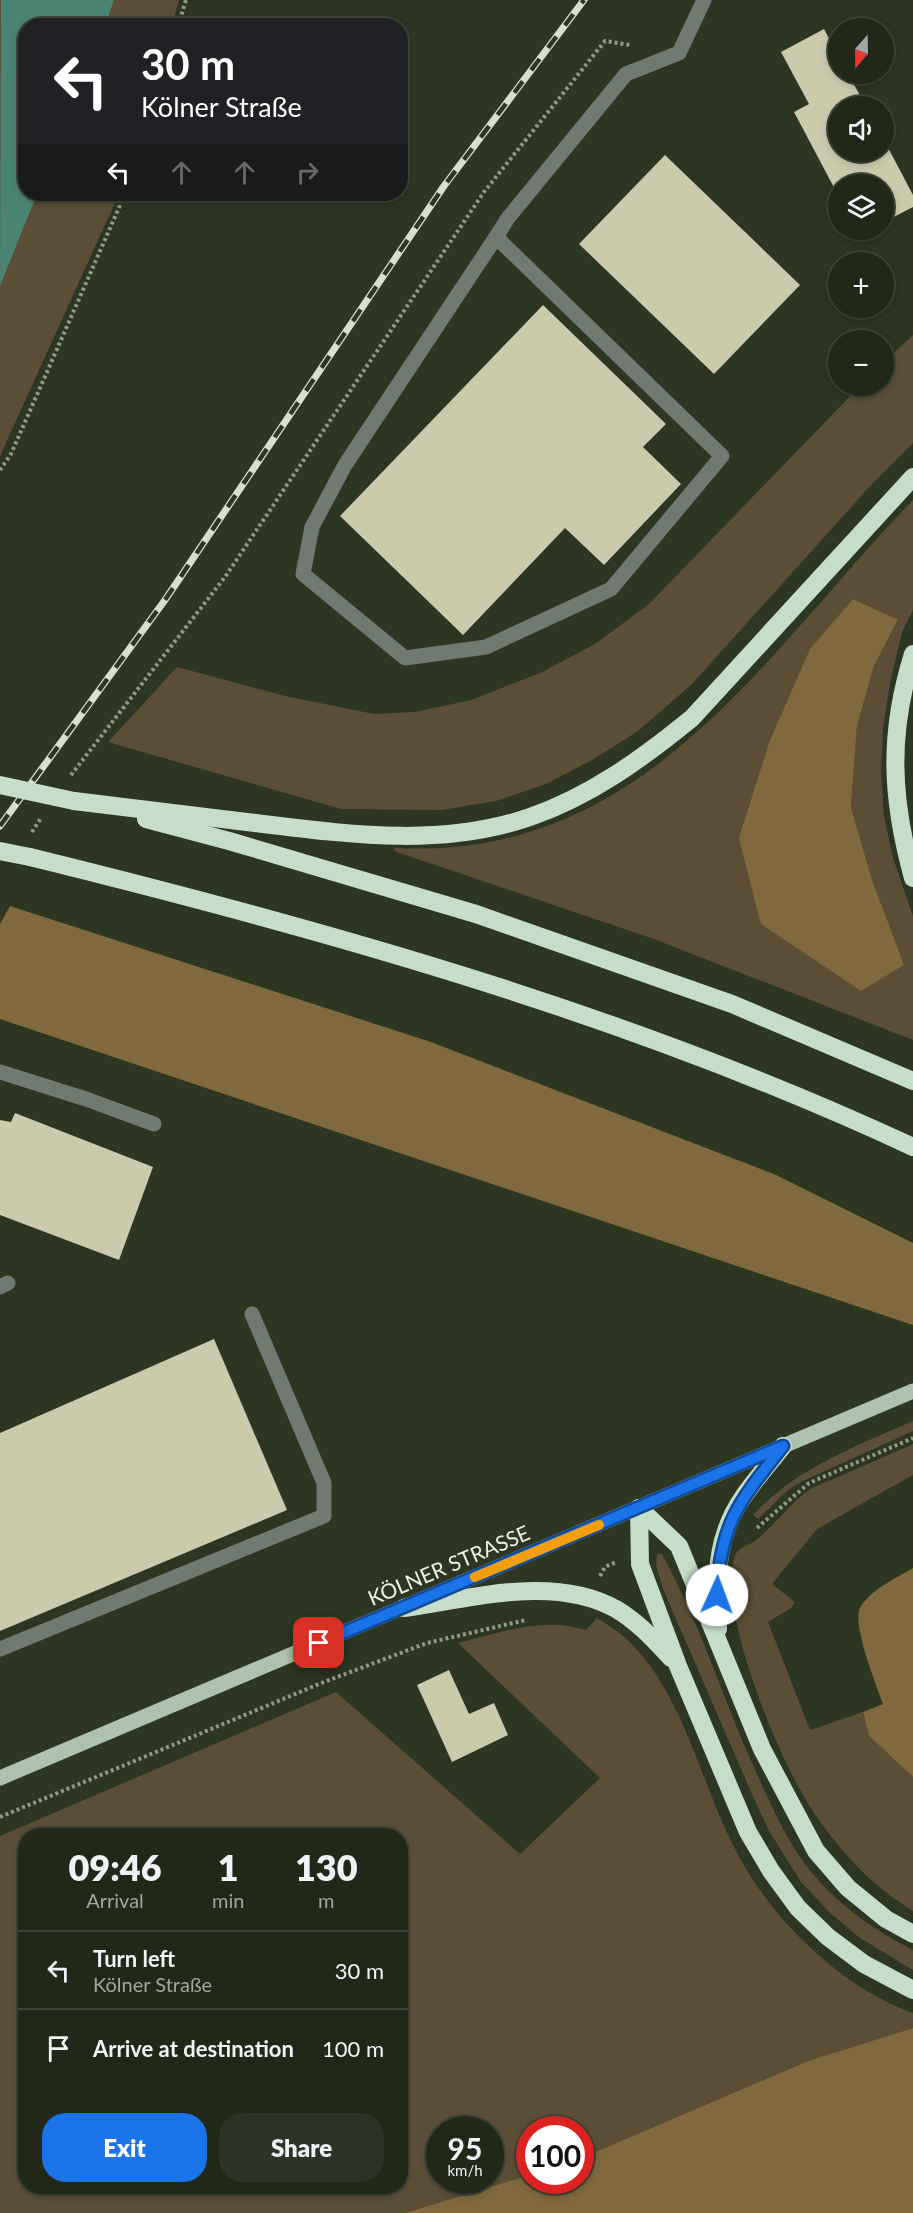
<!DOCTYPE html>
<meta charset="utf-8">
<style>
body{margin:0;font-family:Lato,sans-serif;background:#2d3425;color:#f1f3f6;height:100vh;display:flex;flex-direction:column;font-size:22px;white-space:nowrap}
*{box-sizing:border-box;margin:0}
p{font-size:20px;color:#a2a6a2}
.icon{flex:none;width:33px;height:33px;fill:none;stroke:currentColor;stroke-width:2;stroke-linecap:round;stroke-linejoin:round}
.map{position:relative;flex:1;overflow:hidden}
.side{position:absolute;left:18px;top:1828px;width:390px;height:366px;display:flex;flex-direction:column;background:#212818;border-radius:24px;box-shadow:0 3px 9px #0003,0 0 0 2px #3e4437}
.side>*{flex:none}
.guide{position:absolute;left:18px;top:18px;width:390px;height:183px;border-radius:24px;box-shadow:0 3px 9px #0003,0 0 0 2px #3e4437;background:#202124;color:#fff;overflow:hidden}
.needle{width:39px;rotate:200deg}
.tools{position:absolute;left:828px;top:18px;display:grid;gap:12px}
.tools a{display:grid;place-items:center;width:66px;height:66px;border-radius:50%;background:#212818;box-shadow:0 3px 9px #0003,0 0 0 2px #3e4437;font-size:30px}
.speed{position:absolute;left:426px;top:2116px;display:flex;gap:12px;font-size:30px;font-weight:700;text-align:center}
.speed>*{display:grid;place-content:center;width:78px;height:78px;border-radius:50%;background:#212818;box-shadow:0 3px 9px #0003,0 0 0 2px #3e4437;line-height:1}
.speed small{font-size:15px;font-weight:400}
.speed .limit{border:9px solid #d22;background:#fff;color:#111}
.pin{position:absolute;display:grid;place-items:center;width:51px;height:51px;color:#fff;margin:-26px;border-radius:12px;box-shadow:0 3px 9px #0006}
.me{position:absolute;width:66px;margin:-33px;rotate:2deg;stroke-linejoin:round;filter:drop-shadow(0 0 4px #0008)}
.turn{display:flex;align-items:center;gap:21px;height:126px;padding:0 24px;font-size:27px}
.turn .icon{width:78px;height:78px;stroke-width:2.5}
.turn b{display:block;font-size:42px;line-height:51px}
.lanes{display:flex;align-items:center;height:57px;padding:0 24px;background:#0003;justify-content:center;gap:30px;direction:ltr}
.lanes .off{opacity:.35}
.eta{display:flex;justify-content:space-evenly;align-items:center;height:102px;text-align:center}
.eta b{font-size:36px;font-weight:800;line-height:42px}
.cta{display:flex;gap:12px;margin-top:auto;padding:12px 24px}
.cta a{flex:1;height:69px;border-radius:24px;background:#1a73e8;color:#fff;font-size:24px;font-weight:800;line-height:69px;text-align:center}
.cta a+a{background:#2d3425;color:#f1f3f6}
ul{padding:0;list-style:none}
li{display:flex;align-items:center;gap:18px;height:78px;padding:0 24px;border-top:2px solid #3e4437}
li div{flex:1}
li b{display:block;font-size:22px}
li em{font-style:normal}
.map>svg:first-child{display:block}
.green{fill:#5c4e36;fill-rule:evenodd}
.forest{fill:#80693e}
.water{fill:#4b8473}
.building{fill:#cccaad}
.lines{fill:none;stroke-linecap:round;stroke-linejoin:round}
.path{stroke:#919987;stroke-width:4;stroke-dasharray:3 3;stroke-linecap:butt}
.minor{stroke:#707a71;stroke-width:15}
.major{stroke:#adc2b0;stroke-width:15}
.highway{stroke:#c5dec9;stroke-width:18}
.rail-casing{stroke:#d9dfd0;stroke-width:7}
.rail{stroke:#2c3620;stroke-width:4.5;stroke-dasharray:14;stroke-linecap:butt}
.highway-bridge{stroke:#c5dec9;stroke-width:18}
.route-casing{stroke:#114b97;stroke-width:15}
.route{stroke:#1a73e8;stroke-width:10}
.slow{stroke:#f59e0b;stroke-width:10}
.labels{text-anchor:middle;stroke-width:6;stroke-linejoin:round;paint-order:stroke}
.street-label{font-size:21px;fill:#edf3e5;stroke:#2c3620}
</style>
<div class="map">
<svg width="913" height="2213" viewBox="0 0 913 2213">
<rect width="100%" height="100%" fill="#2c3620"/>
<!-- green -->
<g class="green">
<path d="M0 0H179L172 25 26 26V194H119L0 456Z"/>
<path d="M913 335V443L872 484 692 684 638 731 594 759 546 784 496 801 441 810 341 809 108 742 177 667 285 696 374 714 415 712 471 700 540 673 595 644 649 604 860 386H884V362Z"/>
<path d="M913 500V610L902 632 890 683 883 728 881 772 884 816 893 858 913 916V1040L654 939 394 851 395 848C644 861 761 657 913 500ZM853 599 898 621 874 666 857 726 851 807 873 883 770 740 810 650Z"/>
<path d="M913 1421V1431L801 1482 788 1490 758 1519 753 1515C797 1468 854 1447 913 1421Z"/>
<path d="M913 1444V1475L817 1529 772 1584 795 1602 791 1608 768 1622 810 1730 863 1712 869 1736 913 1777V1911C873 1886 847 1859 819 1820 785 1776 715 1610 735 1556 739 1546 749 1546 756 1540 774 1526 787 1507 805 1493 814 1486 827 1482 838 1477 863 1466 888 1455 913 1444Z"/>
<path d="M657 1554H662C702 1627 726 1708 761 1783 776 1815 790 1847 813 1874 840 1906 875 1931 913 1950V1970L860 1938 830 1913 801 1882 769 1831 751 1792 663 1589 656 1566Z"/>
<path d="M597 1618C606 1624 615 1629 623 1636 682 1687 700 1782 735 1849 769 1917 841 1988 913 2013V2028L808 2061 581 2158 580 2130H530L529 2175 405 2213H0V1836L336 1692 520 1854 600 1778 458 1643C501 1633 542 1616 586 1630ZM26 1836H400V2187H26ZM440 2130H490V2181H440Z"/>
</g>
<!-- forest -->
<g class="forest">
<path d="M853 599 898 620 874 666 857 726 851 807 873 883 904 965 861 991 761 924 739 838 770 740 810 649Z"/>
<path d="M10 906 431 1042 774 1174 913 1243V1325L0 1019V924Z"/>
<path d="M913 1568V1777L869 1736 863 1712 883 1704C877 1686 850 1621 861 1606 873 1588 895 1579 913 1568Z"/>
<path d="M913 2028V2213H405L529 2175 530 2181H580L581 2158 808 2061Z"/>
</g>
<!-- water -->
<path class="water" d="M1 0H114L105 25 26 26V194H37L0 286Z"/>
<!-- building -->
<g class="building">
<path d="M824 29 838 56V74H848L866 106H838V152H884V140L913 195V207L884 222V184H838V195L794 112 809 104 781 52Z"/>
<path d="M665 155 800 285 714 374 579 244Z"/>
<path d="M543 305 666 424 643 447 681 484 604 565 565 528 463 635 340 516Z"/>
<path d="M15 1113 153 1167 119 1260 0 1215V1120L11 1122Z"/>
<path d="M214 1339 287 1510 0 1631V1433Z"/>
<path d="M449 1670 469 1714 494 1703 508 1735 452 1762 417 1685Z"/>
</g>
<g class="lines">
<!-- path -->
<g class="path">
<path d="M178 26 186 0"/>
<path d="M0 470 11 454 125 194"/>
<path d="M71 775 225 577 484 192 605 41 630 45"/>
<path d="M32 832 41 818"/>
<path d="M757 1528 809 1483 913 1438"/>
<path d="M600 1576 605 1567 616 1562"/>
<path d="M0 1817 324 1682 427 1643 526 1620"/>
</g>
<!-- minor -->
<g class="minor">
<path d="M496 237 722 456 611 589 486 647 405 658 303 574 312 527 345 465 496 237 508 218 626 74 679 53 704 0"/>
<path d="M0 1072 86 1099 154 1124"/>
<path d="M0 1287 8 1283"/>
<path d="M0 1649 324 1516V1483L252 1314"/>
</g>
<!-- major -->
<path class="major" d="M0 1778 913 1391"/>
<!-- highway -->
<g class="highway">
<path d="M913 654C888 734 891 798 913 878"/>
<path d="M74 801C134 808 194 816 255 823 346 834 441 848 530 817 591 796 643 758 692 718L913 477"/>
<path d="M146 819 229 841 476 914 732 1004 913 1081"/>
<path d="M30 857C331 931 632 1016 913 1147"/>
<path d="M639 1508 640 1564 678 1666 748 1832 771 1871 798 1908 828 1937 864 1964 913 1990"/>
<path d="M639 1508 679 1546 762 1749 816 1851 848 1888 886 1919 913 1934"/>
<path d="M404 1608C471 1599 553 1574 616 1609 638 1622 654 1640 671 1658"/>
<path d="M718 1629C717 1596 715 1562 726 1531 736 1499 763 1472 783 1446"/>
</g>
<!-- rail casing -->
<g class="rail-casing">
<path id="rail" d="M0 826 165 600 444 186 584 0"/>
</g>
<!-- rail -->
<use href="#rail" class="rail"/>
<!-- highway-bridge -->
<g class="highway-bridge">
<path d="M0 785 74 801"/>
<path d="M0 851 30 857"/>
</g>
</g>
<g class="lines">
<!-- route casing -->
<g class="route-casing">
<path id="route" d="M319 1643 783 1446C740 1501 720 1522 717 1595"/>
</g>
<!-- route -->
<use href="#route" class="route"/>
<!-- slow -->
<path class="slow" d="M475 1577 599 1525"/>
</g>
<g class="labels">
<!-- street labels -->
<g class="street-label">
<text transform="translate(449 1566) rotate(-23)" y="7">KÖLNER STRASSE</text>
</g>
</g>
</svg>
<div class="tools">
<a><svg class="needle" viewBox="-14 -14 28 28"><path d="M0-13l5 13h-10z" fill="#e53935"/><path d="M0 13l5-13h-10z" fill="#a2a6a2"/></svg></a>
<a><svg class="icon" aria-label="sound" viewBox="0 0 24 24"><path d="M4 9h4l5-4v14l-5-4H4zM17 9q2 3 0 6"/></svg></a>
<a><svg class="icon" aria-label="layers" viewBox="0 0 24 24"><path d="M12 4l9 5-9 5-9-5zM3 14l9 5 9-5"/></svg></a>
<a>+</a>
<a>−</a>
</div>
<div class="speed"><div>95<small>km/h</small></div><div class="limit">100</div></div>
<div class="pin" style="left:319px;top:1643px;background:#d93025"><svg class="icon" aria-label="arrive" viewBox="0 0 24 24"><path d="M6 21V4h12l-3 4 3 4H6"/></svg></div>
<svg class="me" style="left:717px;top:1595px" viewBox="-20 -20 40 40"><circle r="19" fill="#fff"/><path d="M0-13L10 11 0 6-10 11z" fill="#1a73e8"/></svg>
<div class="guide">
<div class="turn"><svg class="icon" aria-label="left" viewBox="0 0 24 24"><path d="M17 20v-9H6M10 6l-5 5 5 5"/></svg><div><b>30 m</b>Kölner Straße</div></div>
<div class="lanes"><svg class="icon" aria-label="left" viewBox="0 0 24 24"><path d="M17 20v-9H6M10 6l-5 5 5 5"/></svg><svg class="icon off" aria-label="ahead" viewBox="0 0 24 24"><path d="M12 20V5M6 11l6-6 6 6"/></svg><svg class="icon off" aria-label="ahead" viewBox="0 0 24 24"><path d="M12 20V5M6 11l6-6 6 6"/></svg><svg class="icon off" aria-label="right" viewBox="0 0 24 24"><path d="M7 20v-9h11M14 6l5 5-5 5"/></svg></div>
</div>
<section class="side">
<div class="eta">
<div><b>09:46</b><p>Arrival</p></div>
<div><b>1</b><p>min</p></div>
<div><b>130</b><p>m</p></div>
</div>
<ul>
<li><svg class="icon" aria-label="left" viewBox="0 0 24 24"><path d="M17 20v-9H6M10 6l-5 5 5 5"/></svg><div><b>Turn left</b><p>Kölner Straße</p></div><em>30 m</em></li>
<li><svg class="icon" aria-label="arrive" viewBox="0 0 24 24"><path d="M6 21V4h12l-3 4 3 4H6"/></svg><div><b>Arrive at destination</b></div><em>100 m</em></li>
</ul>
<div class="cta"><a>Exit</a><a>Share</a></div>
</section>
</div>
